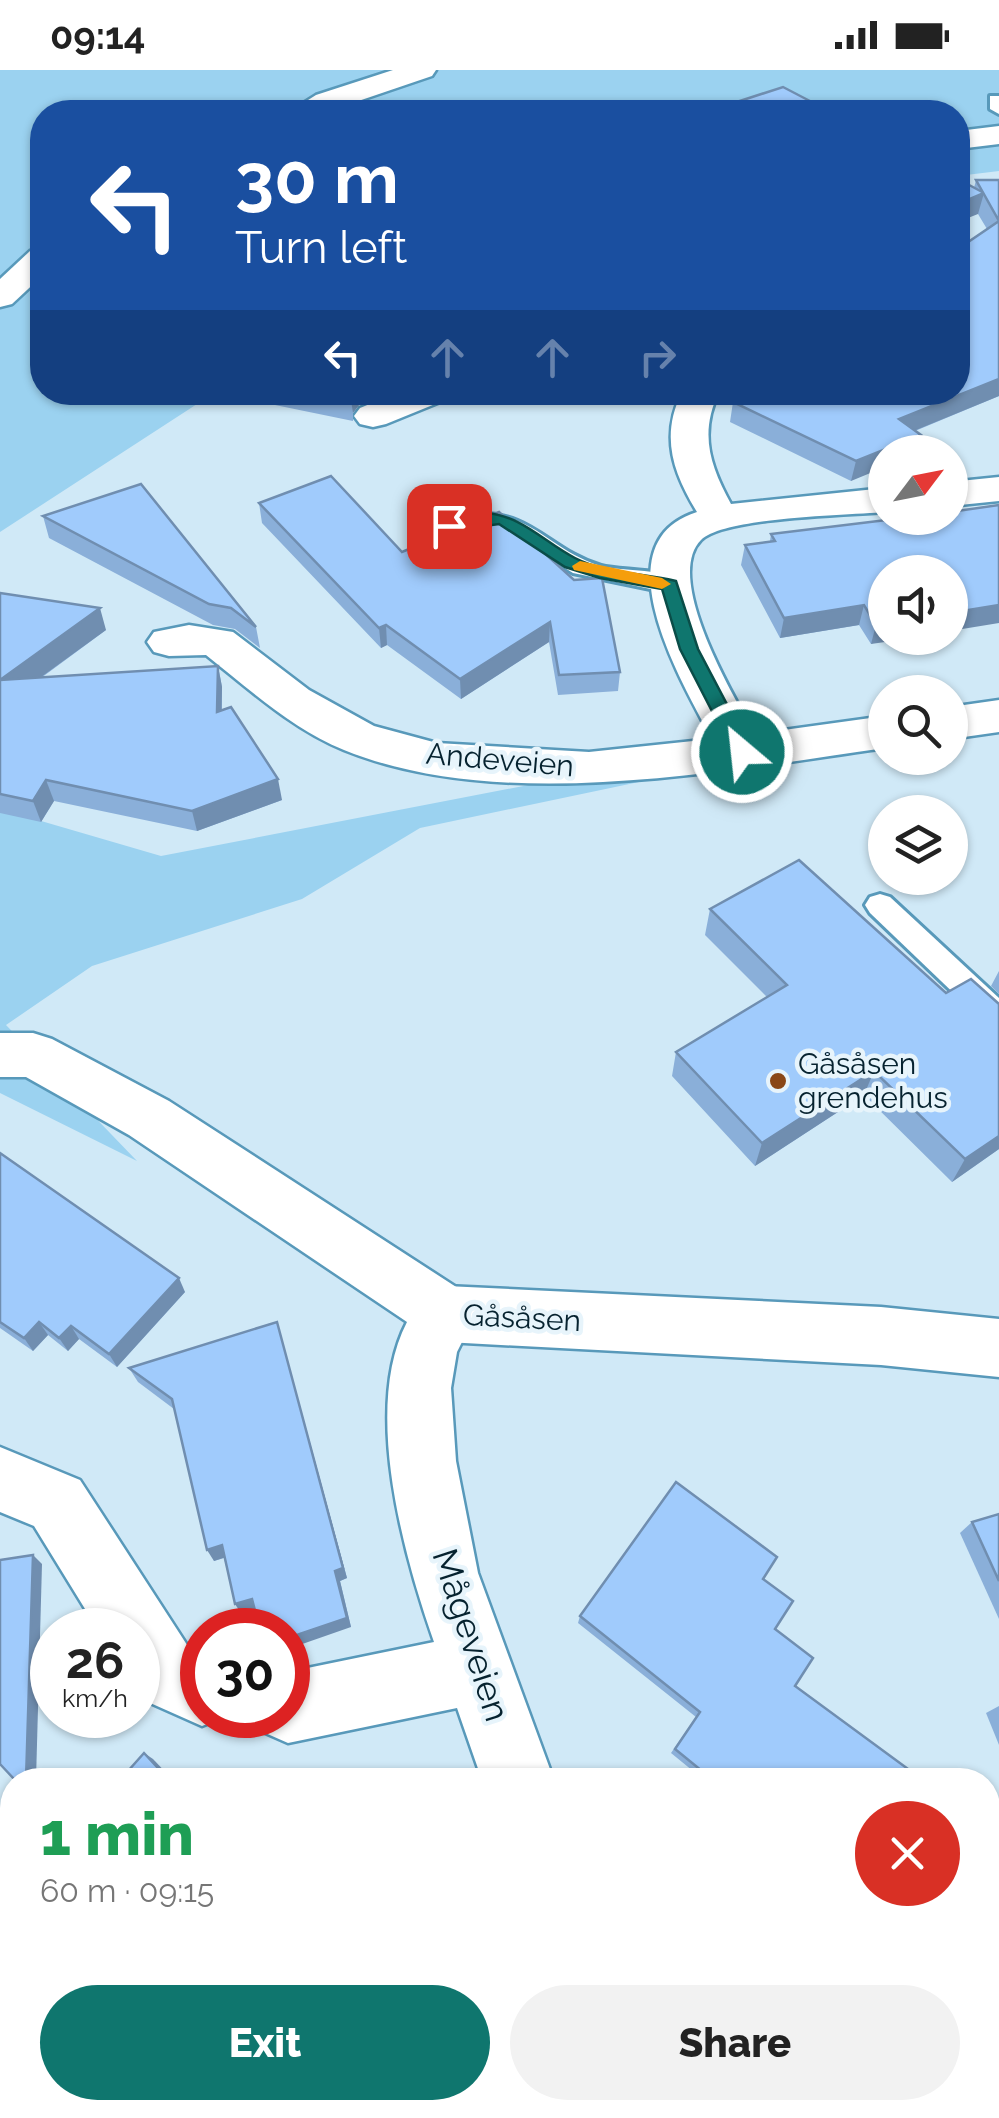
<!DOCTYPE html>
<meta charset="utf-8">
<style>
body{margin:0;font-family:Raleway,sans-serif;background:#f2f2f2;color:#222;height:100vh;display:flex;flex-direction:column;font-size:38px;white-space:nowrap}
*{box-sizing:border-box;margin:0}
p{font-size:32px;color:#767676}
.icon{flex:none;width:55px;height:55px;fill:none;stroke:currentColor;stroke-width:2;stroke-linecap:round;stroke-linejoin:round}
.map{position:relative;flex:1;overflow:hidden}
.details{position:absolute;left:0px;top:1698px;width:1000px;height:352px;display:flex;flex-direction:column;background:#fff;border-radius:40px 40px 0 0;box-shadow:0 2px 8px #0004}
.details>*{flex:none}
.top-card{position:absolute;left:30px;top:30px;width:940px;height:305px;border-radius:40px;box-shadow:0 2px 8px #0004;background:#1a4fa0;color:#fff;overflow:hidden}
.needle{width:65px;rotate:58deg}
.controls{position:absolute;left:868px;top:365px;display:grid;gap:20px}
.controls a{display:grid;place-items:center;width:100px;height:100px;border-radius:50%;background:#fff;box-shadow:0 2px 8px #0004;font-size:50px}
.speed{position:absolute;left:30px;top:1538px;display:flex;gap:20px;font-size:50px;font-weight:700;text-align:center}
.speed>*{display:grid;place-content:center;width:130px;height:130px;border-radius:50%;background:#fff;box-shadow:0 2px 8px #0004;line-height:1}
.speed small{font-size:25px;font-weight:400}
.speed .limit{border:15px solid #d22;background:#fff;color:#111}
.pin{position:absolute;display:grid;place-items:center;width:85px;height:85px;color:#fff;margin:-42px;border-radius:20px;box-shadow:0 5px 15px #0006}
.me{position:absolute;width:110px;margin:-55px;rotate:332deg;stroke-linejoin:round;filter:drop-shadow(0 0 8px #0008)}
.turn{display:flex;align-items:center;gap:35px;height:210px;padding:0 40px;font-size:45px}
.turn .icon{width:130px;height:130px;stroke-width:2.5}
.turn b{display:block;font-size:70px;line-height:85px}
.lanes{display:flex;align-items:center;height:95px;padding:0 40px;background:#0003;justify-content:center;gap:50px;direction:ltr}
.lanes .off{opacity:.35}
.round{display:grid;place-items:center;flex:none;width:105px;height:105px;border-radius:52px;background:#f2f2f2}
.head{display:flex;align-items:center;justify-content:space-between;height:170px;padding:0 40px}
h1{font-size:60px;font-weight:800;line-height:75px;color:#1e9e55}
.button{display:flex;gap:20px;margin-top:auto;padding:20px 40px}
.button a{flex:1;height:115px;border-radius:60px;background:#0f766e;color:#fff;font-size:40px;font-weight:800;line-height:115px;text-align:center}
.button a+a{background:#f2f2f2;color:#222}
.status{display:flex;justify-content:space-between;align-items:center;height:70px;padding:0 50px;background:#fff;direction:ltr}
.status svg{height:28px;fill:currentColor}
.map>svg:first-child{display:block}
.green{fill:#9bd2f0}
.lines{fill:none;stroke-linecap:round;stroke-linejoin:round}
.lane-casing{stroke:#5899ba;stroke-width:6}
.street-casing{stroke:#5899ba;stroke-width:5}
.secondary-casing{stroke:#5899ba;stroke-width:5}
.lane{fill:#fff;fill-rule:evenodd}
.street{fill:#fff;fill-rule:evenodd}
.secondary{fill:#fff;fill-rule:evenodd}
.wall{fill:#8aafd9}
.shaded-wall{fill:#708eb0}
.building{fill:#a0cbfc;stroke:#708eb0;stroke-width:2.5}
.route{fill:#0f766e;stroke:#0a4d48;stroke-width:2.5}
.slow{fill:#f59e0b}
.poi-dot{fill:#8a4716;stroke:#e7f4fb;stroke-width:4}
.labels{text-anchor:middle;stroke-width:9;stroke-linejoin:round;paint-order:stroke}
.street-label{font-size:30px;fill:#06222f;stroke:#e7f4fb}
.poi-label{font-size:30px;fill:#06222f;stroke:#e7f4fb;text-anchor:start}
.near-street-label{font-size:35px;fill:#06222f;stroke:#e7f4fb}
</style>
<div class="status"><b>09:14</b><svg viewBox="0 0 49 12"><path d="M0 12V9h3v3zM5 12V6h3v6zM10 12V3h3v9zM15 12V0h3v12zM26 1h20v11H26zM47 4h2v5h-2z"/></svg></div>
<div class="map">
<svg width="999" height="2048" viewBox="0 0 999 2048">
<rect width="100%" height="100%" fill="#d0e9f7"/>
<!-- green -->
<g class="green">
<path d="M0 0H999V101L958 106V42H42V322L214 323 0 462Z"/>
<path d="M885 646V655L796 679 420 758 302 829 92 896 6 955 137 1091 0 1023V739L161 786Z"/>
</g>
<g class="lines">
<!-- lane casing -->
<g class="lane-casing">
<g id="lane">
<path d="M990 26H999V44L990 39Z"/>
<path d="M473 444C532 440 550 481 601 496 623 502 668 497 682 515L670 523 573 503 501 458 449 463 437 456 441 451Z"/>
<path d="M880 824 890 827 999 928V960L988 956 870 843 865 835 870 827Z"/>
</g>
</g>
<!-- street casing -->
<g class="street-casing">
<g id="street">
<path d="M393 0H436L432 6 326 42H289L316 25Z"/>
<path d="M999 56V74L958 79V61Z"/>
<path d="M42 178V206L12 234 0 237V209L30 181Z"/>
<path d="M399 322H450L445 330 386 354 373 357 360 354 354 346 360 338Z"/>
<path d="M682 322H719C699 363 710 396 731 434L885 418V442C850 445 724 447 701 470 663 508 734 627 755 664L885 646V678C721 701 502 744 344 680 292 659 249 619 206 585L169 586 154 582 147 572 154 562 189 555 233 562 309 620 374 656 437 673 589 682 712 669C683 614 598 473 697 442 673 403 660 366 682 322Z"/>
<path d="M999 407V431L950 436V412Z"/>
<path d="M999 630V662L950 669V637Z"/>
<path d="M0 963H33L52 969 169 1031 467 1224 476 1244 457 1282 451 1318 456 1391 478 1503 554 1710H482L457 1638 288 1673 263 1662 256 1645H288V1602L434 1572C404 1486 362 1338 407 1252L129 1065 26 1007H0Z"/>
<path d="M0 1377 80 1410 189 1578 202 1585V1645L227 1646 202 1656 139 1628 138 1560H98L34 1456 0 1442Z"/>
<path d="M473 2038H555L552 2048H470Z"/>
<path d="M756 2038H840L844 2048H760Z"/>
</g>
</g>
<!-- secondary casing -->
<g class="secondary-casing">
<path id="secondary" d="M446 1216 881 1237 999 1249V1307L881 1295 446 1272 425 1264 416 1244 425 1224Z"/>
</g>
<!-- lane -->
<use href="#lane" class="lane"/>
<!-- street -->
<use href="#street" class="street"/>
<!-- secondary -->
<use href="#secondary" class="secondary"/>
</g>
<!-- wall -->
<g class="wall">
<path d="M976 110H999V326L915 361 921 365 916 382H885L851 411 730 352 733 332 987 159 978 144 974 118Z"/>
<path d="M273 322H388L359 335 353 343V351L275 335Z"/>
<path d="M141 414 256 557 260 578 235 559 213 555 49 468 43 446Z"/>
<path d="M259 433 402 482 499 442 620 602 618 621 558 625 549 572 461 629 387 575 381 578 262 453Z"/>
<path d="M903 448 885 568 871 574 859 555 780 568 741 495 745 475 770 471 771 464Z"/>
<path d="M0 523 106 560 41 608 218 596 222 617V640L282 730 197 761 54 731 41 752 0 743Z"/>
<path d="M710 839 946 923 999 934V1079L952 1112 864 1025 755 1096 672 1006 676 982 767 927 705 865Z"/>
<path d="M999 901V924L991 916Z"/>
<path d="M0 1083 185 1222 117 1297 79 1269 68 1281 48 1265 33 1281 0 1258Z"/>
<path d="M277 1252 347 1508 340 1511 351 1557 255 1539 242 1544 235 1534 224 1488 214 1491 174 1339 138 1312 129 1298Z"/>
<path d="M999 1444V1549L960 1463 972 1452Z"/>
<path d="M763 1509 775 1559 795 1616 923 1710H704L671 1683 696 1647 578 1553 580 1546Z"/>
<path d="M999 1636V1675L986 1643Z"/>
<path d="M999 2026V2048H978Z"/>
</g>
<!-- shaded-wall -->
<g class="shaded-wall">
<path d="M984 123 978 144 958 152V134Z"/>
<path d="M999 309V326L894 369 899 349Z"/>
<path d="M350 322H388L359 335 353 343 351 330 348 325Z"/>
<path d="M921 365 916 382H885V397L851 411 856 391Z"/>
<path d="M864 535 859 555 780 568 784 548Z"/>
<path d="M999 535V553L950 561V543Z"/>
<path d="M100 538 106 560 8 631 0 610Z"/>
<path d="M550 552 549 572 461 629 460 609Z"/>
<path d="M885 553V568H913L871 574 876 555Z"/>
<path d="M386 555 387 575 381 578 379 558Z"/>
<path d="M218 596 222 617 221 663 217 642Z"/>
<path d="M278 709 282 730 197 761 192 741Z"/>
<path d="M46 710 54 731 41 752 33 731Z"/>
<path d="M874 1001 864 1025 755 1096 762 1073Z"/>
<path d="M999 1066V1079L952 1112 965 1089Z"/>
<path d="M179 1208 185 1222 117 1297 109 1284Z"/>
<path d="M39 1252 48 1265 33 1281 24 1268Z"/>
<path d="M277 1252 347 1508 340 1511 351 1557 288 1579Z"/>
<path d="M71 1256 79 1269 68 1281 59 1268Z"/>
<path d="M222 1475 229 1486 214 1491 207 1480Z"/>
<path d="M33 1485 42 1494 36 1710H26Z"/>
<path d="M252 1529 259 1538 242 1544 235 1534Z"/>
<path d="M144 1683 153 1689 173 1710H169Z"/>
<path d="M341 2038H345L344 2048H340Z"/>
</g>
<!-- building -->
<g class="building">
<path d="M783 17 831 42H706Z"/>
<path d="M958 109 984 123 958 134Z"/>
<path d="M976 110H999V309L899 349 921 365 856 391 733 332 747 322H958V179L999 151Z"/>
<path d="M315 322H350L348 325 351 330Z"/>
<path d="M331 406 402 482 499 442 574 510 602 508 620 602 559 605 550 552 460 609 386 555 379 558 259 433Z"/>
<path d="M141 414 256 557 231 538 209 534 43 446Z"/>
<path d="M999 435V535L950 543V502H885V553L876 555 864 535 784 548 745 475 775 471 771 464 903 448H950V442Z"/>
<path d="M0 523 100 538 0 610Z"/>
<path d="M218 596 217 642 231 637 278 709 192 741 46 710 33 731 0 724V610Z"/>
<path d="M799 790 946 923 971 909 999 934V1066L965 1089 874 1001 762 1073 676 982 787 915 710 839Z"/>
<path d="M0 1083 179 1208 109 1284 71 1256 59 1268 39 1252 24 1268 0 1252Z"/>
<path d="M277 1252 343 1498 335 1501 347 1548 288 1568V1560H260L252 1529 235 1534 222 1475 207 1480 172 1329 129 1298Z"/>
<path d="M676 1412 777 1487 763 1509 793 1531 775 1559 813 1588 795 1616 923 1710H713L675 1679 700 1642 580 1546Z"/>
<path d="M999 1444V1511L972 1452Z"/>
<path d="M33 1485 26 1710H15L0 1694V1490Z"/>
<path d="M144 1683 169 1710H120Z"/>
<path d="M209 2038H341L340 2048H207Z"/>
</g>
<!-- route -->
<path class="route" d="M485 443C521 445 544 472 575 488 606 504 643 503 676 511L698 579 752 682 749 687 742 689 733 682 680 579 662 519 600 508 565 497 499 454 449 461 441 456Z"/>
<!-- slow -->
<path class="slow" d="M580 491 662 508 671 514 662 519 574 500 572 496Z"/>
<!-- markers -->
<circle class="poi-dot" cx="778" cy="1011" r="10"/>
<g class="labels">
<!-- street labels -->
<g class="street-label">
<text transform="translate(500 690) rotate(5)" y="10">Andeveien</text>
<text transform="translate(522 1248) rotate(3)" y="10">Gåsåsen</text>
</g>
<!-- poi labels -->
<g class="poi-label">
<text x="798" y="1004">Gåsåsen<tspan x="798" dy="34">grendehus</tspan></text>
</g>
<!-- near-street labels -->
<g class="near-street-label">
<text transform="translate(471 1565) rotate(72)" y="12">Mågeveien</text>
</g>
</g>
</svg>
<div class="controls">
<a><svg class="needle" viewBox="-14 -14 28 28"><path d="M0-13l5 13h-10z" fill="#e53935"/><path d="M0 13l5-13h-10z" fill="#767676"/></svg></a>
<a><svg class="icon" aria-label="sound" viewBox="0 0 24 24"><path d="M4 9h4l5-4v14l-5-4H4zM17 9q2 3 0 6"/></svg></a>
<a><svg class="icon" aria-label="search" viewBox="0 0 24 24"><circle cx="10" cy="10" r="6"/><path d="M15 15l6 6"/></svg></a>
<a><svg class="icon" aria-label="layers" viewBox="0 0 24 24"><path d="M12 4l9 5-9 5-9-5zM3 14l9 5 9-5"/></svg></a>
</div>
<div class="speed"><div>26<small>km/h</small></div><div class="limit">30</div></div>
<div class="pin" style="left:449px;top:456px;background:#d93025"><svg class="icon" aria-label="arrive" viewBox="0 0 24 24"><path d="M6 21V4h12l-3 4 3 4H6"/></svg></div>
<svg class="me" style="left:742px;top:682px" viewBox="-20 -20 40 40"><circle r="17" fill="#0f766e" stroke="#fff" stroke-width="3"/><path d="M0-11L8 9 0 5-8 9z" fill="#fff"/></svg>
<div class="top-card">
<div class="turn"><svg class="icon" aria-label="left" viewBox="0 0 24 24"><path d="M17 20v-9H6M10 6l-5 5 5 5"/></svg><div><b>30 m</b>Turn left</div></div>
<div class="lanes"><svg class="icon" aria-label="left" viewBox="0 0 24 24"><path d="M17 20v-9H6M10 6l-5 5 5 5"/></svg><svg class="icon off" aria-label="ahead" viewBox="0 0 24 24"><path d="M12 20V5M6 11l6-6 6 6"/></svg><svg class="icon off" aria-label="ahead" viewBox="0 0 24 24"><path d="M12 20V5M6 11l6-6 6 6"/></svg><svg class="icon off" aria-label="right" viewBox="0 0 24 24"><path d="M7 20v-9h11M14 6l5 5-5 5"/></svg></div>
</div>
<section class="details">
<div class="head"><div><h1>1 min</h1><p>60 m · 09:15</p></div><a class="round" style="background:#d93025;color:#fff"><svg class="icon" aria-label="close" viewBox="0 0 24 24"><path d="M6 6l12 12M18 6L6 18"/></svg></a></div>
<div class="button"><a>Exit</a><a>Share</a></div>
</section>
</div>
